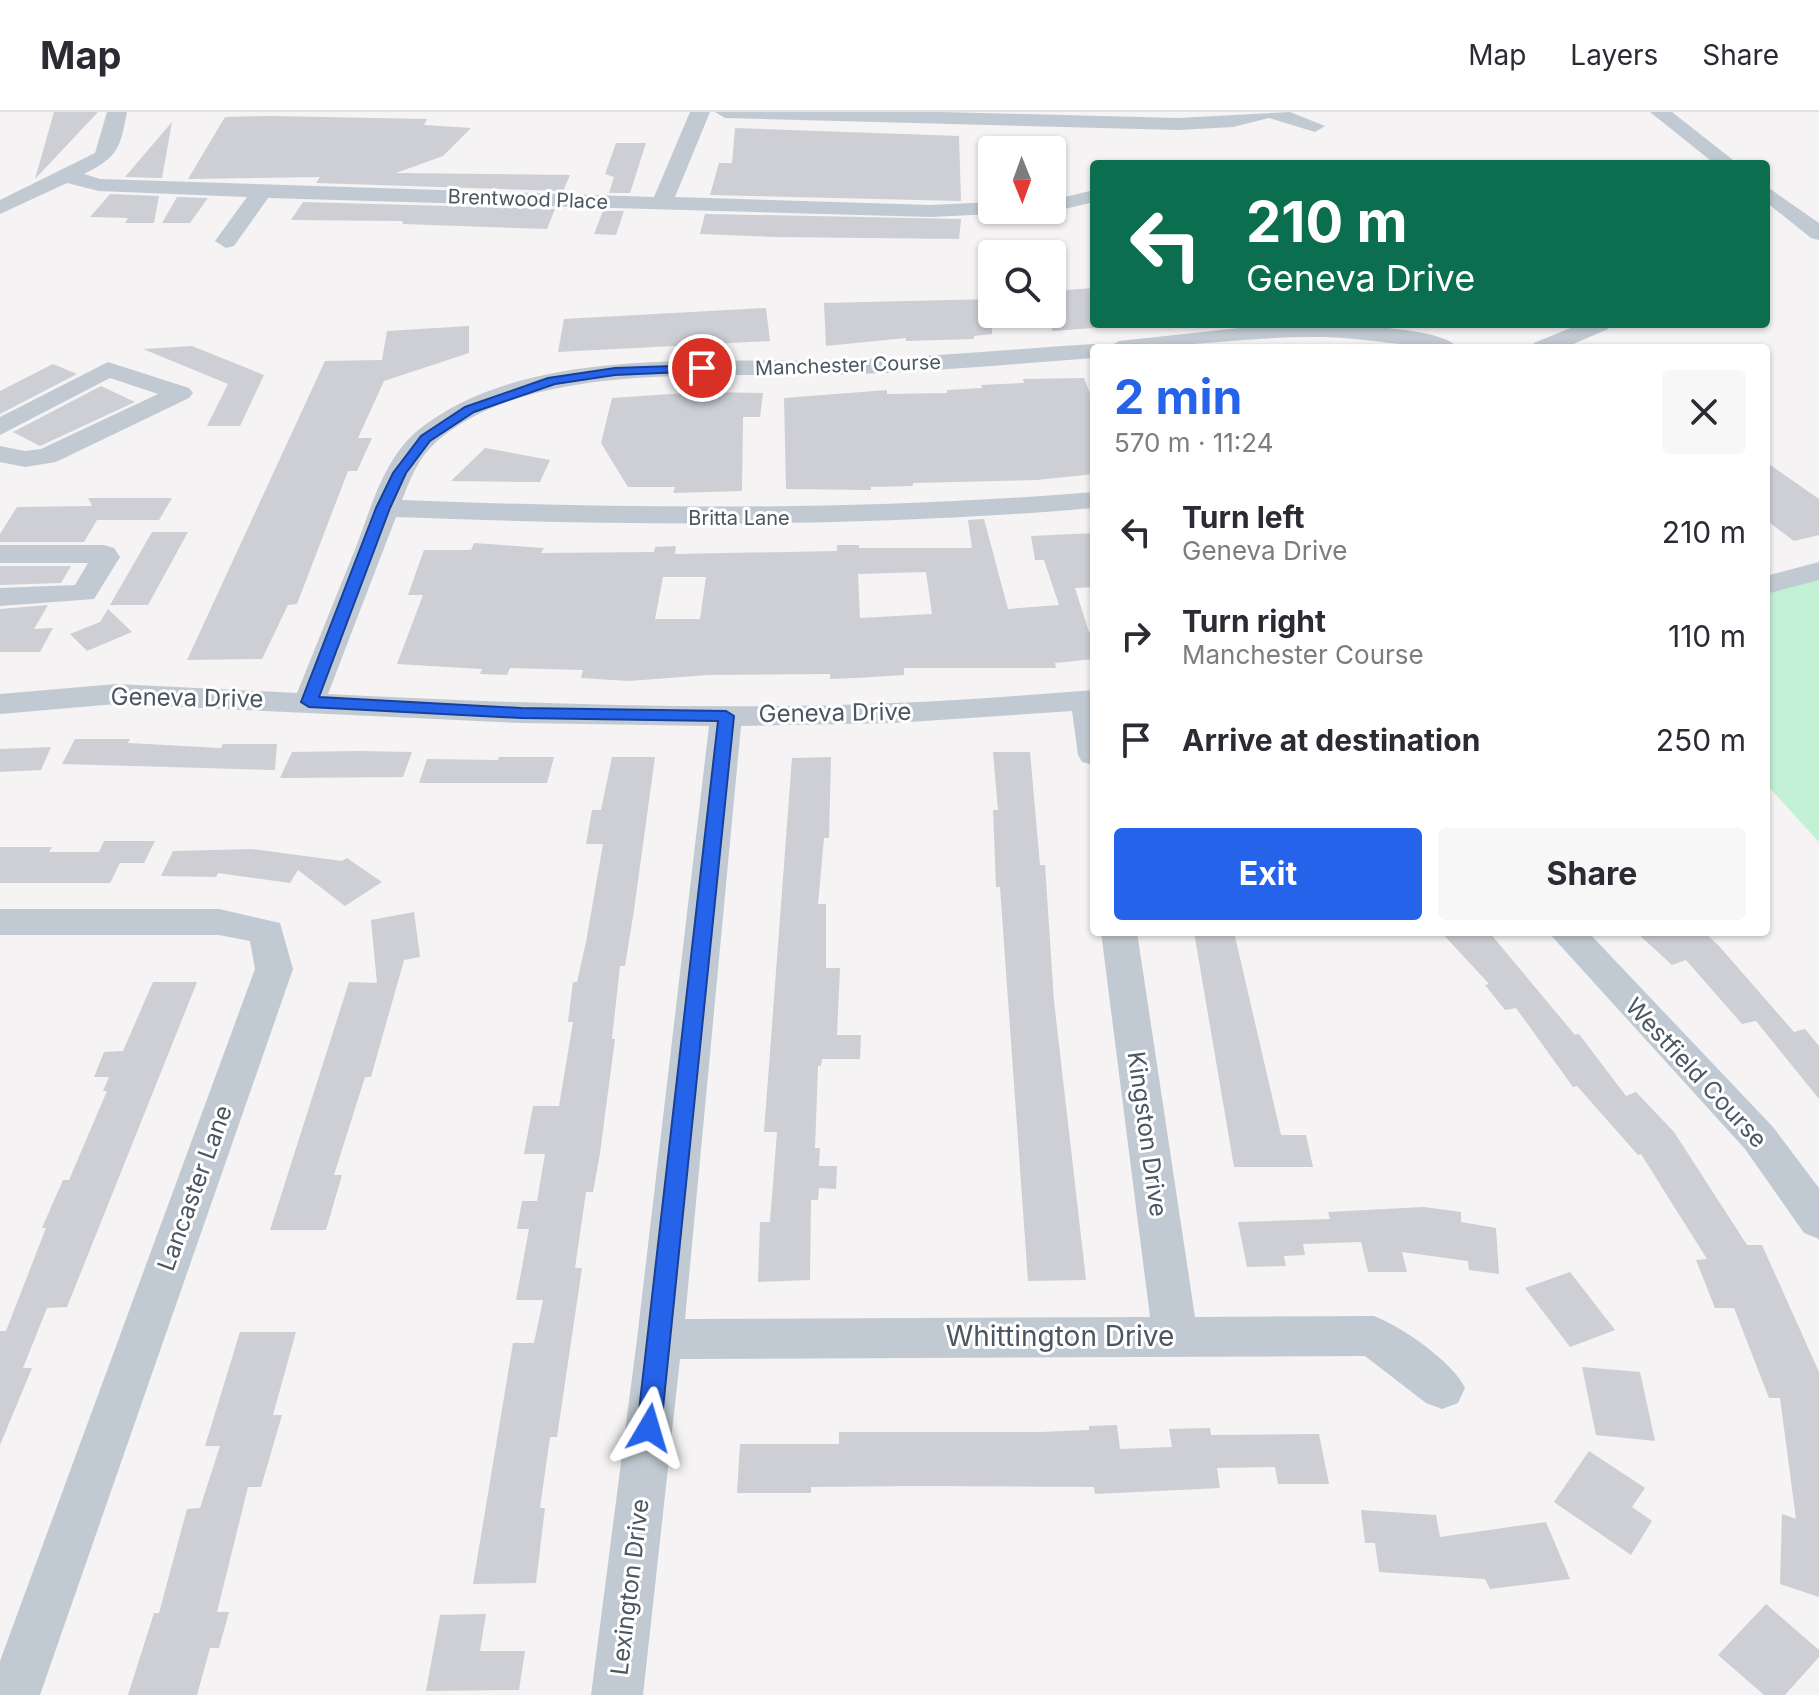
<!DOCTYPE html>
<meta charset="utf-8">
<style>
body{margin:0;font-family:Inter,sans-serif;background:#f7f7f7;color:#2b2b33;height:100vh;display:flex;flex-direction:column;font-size:30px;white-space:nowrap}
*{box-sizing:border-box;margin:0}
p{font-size:26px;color:#7c7c81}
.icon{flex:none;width:44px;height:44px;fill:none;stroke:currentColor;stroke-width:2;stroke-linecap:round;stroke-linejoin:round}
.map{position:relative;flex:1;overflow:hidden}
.drawer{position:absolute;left:1090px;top:232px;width:680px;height:592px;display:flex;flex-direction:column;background:#fff;border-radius:8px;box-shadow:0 2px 6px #0004}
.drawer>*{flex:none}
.hud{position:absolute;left:1090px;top:48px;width:680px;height:168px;border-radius:8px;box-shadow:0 2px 6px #0004;background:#0b6e4f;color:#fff;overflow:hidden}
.needle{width:52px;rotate:179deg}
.controls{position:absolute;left:978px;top:24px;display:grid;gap:16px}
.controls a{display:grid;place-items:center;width:88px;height:88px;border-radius:8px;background:#fff;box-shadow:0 2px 6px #0004;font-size:40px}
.pin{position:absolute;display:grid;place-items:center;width:68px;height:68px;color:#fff;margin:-34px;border:4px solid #fff;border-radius:50%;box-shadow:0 2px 8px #0007}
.me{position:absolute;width:88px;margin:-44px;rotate:7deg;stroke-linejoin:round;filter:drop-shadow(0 0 6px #0008)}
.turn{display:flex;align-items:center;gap:28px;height:168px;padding:0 24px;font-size:36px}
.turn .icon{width:104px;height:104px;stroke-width:2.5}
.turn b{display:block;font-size:56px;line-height:68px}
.round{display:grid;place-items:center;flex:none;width:84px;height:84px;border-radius:8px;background:#f7f7f7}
.headline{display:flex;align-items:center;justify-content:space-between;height:136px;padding:0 24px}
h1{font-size:48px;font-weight:700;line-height:60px;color:#2563eb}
.button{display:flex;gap:16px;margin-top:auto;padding:16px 24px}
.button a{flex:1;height:92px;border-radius:8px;background:#2563eb;color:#fff;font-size:32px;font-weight:700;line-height:92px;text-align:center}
.button a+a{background:#f7f7f7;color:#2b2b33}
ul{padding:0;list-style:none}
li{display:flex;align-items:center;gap:24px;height:104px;padding:0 24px}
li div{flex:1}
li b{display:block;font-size:30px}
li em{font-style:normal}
header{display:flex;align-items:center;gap:48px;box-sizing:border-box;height:112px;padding:0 40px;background:#fff;border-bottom:2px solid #e1e1e2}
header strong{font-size:38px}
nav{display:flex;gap:44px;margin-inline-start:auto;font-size:28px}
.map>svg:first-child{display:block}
.green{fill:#c3f1d5}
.building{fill:#cdcfd5;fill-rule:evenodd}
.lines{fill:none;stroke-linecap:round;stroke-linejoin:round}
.minor{fill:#c1cad2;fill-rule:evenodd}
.route{fill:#2563eb;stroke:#184099;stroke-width:2}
.labels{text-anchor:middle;stroke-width:6;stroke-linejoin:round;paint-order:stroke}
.far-street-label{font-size:20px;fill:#4a5661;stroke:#fff}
.street-label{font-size:24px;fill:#4a5661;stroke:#fff}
.near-street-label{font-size:28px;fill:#4a5661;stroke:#fff}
</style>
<header>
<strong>Map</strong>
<nav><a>Map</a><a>Layers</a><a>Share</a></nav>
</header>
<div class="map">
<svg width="1819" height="1583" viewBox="0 0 1819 1583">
<rect width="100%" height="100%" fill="#f5f3f3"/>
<!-- green -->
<path class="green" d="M1819 463V730L1766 672V476Z"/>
<!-- building -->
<g class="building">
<path d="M54 0H98L35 67Z"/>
<path d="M270 4 427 7 424 13 471 16 443 44 396 61 570 63 563 79 316 71 320 65 188 67 225 5Z"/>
<path d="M172 10 162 66 125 65Z"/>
<path d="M735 16 959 24 961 89 710 83 719 51H732Z"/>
<path d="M616 31H646L630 81H609L614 65 605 62Z"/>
<path d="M110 82 159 84 154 111H125L128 106 90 105Z"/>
<path d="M177 85 208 86 190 111H162Z"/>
<path d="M303 90 555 97 547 117 403 112 402 109 291 108Z"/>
<path d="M603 99H624L616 123 594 122Z"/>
<path d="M705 102 961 107V108L959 127 775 125 700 122Z"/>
<path d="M1094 176V216L1052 219V179Z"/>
<path d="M992 187V222L974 224V227L906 229V226L826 234 824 191Z"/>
<path d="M766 196 770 229 558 240 564 207Z"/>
<path d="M469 214V241L384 269 358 326H372L357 359H348L297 492 288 493 262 547 187 548 325 249 382 248 387 219Z"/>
<path d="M192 234 264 263 240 314H207L228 272 143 237Z"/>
<path d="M53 252 77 262 0 302V279Z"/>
<path d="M1084 266 1094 292V362L1037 368 913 371V374L871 375V378L786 377 784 286 887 278V282L947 281V278L982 276 981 273 1024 271 1023 267Z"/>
<path d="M101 274 135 290 40 334 13 320Z"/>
<path d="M700 280 763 281 760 305H743L742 379 673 381 675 375H628L601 331 612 286Z"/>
<path d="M485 336 550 348 540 370 451 369Z"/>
<path d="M1766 350 1819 387V423L1794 429 1766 408Z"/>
<path d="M88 386H172L159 408H97L84 430H0V422L17 395 92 394Z"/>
<path d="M984 407 1008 497 1059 493 1044 448H1035L1031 424 1094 421V475L1075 476 1089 520 1094 519V547L1055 551 1056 556H904V563L856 566 830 567V562L708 563 629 569 581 566 583 558 510 556 507 563 480 562 482 557 397 552 423 483H408L424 438H471L474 431 544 436 541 441 654 440 655 435 676 434 675 442 837 439V433H859V436H972L968 408ZM926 460 932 502 860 506 858 462ZM663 465H706L700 507H655Z"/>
<path d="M152 420H188L148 493H110Z"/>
<path d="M0 454H71L61 471 0 473Z"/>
<path d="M48 493 34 517 53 516 40 540H0V497Z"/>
<path d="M108 497 132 520 87 539 70 522 100 510Z"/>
<path d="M75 627H130L128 631 221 636 223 632H277L275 658 62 652Z"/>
<path d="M51 635 41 658 0 660V637Z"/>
<path d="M358 639 412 640 403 665 280 666 292 640Z"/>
<path d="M993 640H1030L1040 753H1045L1054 889 1086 1168 1028 1169 1000 775H996L993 698H998Z"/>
<path d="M499 645H554L547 671H419L427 647 498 648Z"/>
<path d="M612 645H655L634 798 625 854H620L612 927H615L600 1041 593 1080H586L575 1156H582L557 1325H550L540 1396H545L536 1471 473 1472 513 1231H534L543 1188H516L529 1117H517L522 1089H537L545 1042H524L533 994H559L573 910H568L573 870H577L586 830 603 732H586L592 698H601Z"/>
<path d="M831 645 829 726H824L818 792H826V856H840L837 923H861L860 947H822L821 954H818L815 1036H820L819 1054H837L836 1077 819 1076 818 1088H811L810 1168 758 1170 760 1110H770L777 1020H764L792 646Z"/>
<path d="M104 729H155L144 751H120L110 771H0V735H52L49 740H99Z"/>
<path d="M252 737 342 749 347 746 382 770 345 794 298 758 290 771 218 761 216 765 161 764 173 739Z"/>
<path d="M414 800 420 845 404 848 371 965H365L334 1063H342L326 1118H270L349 870 377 871 371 808Z"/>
<path d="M1194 820H1234L1281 1023H1306L1313 1055H1234Z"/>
<path d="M1441 820H1489L1575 923 1579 922 1626 984 1636 980 1674 1020 1747 1133H1762L1819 1260V1485L1780 1472 1782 1402 1796 1407 1780 1286H1769L1734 1196H1715L1696 1148 1707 1147 1641 1042 1638 1043 1577 974 1573 975 1516 896 1505 898 1485 873 1489 872Z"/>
<path d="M1636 820H1704L1719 834 1794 920 1805 917 1819 934V987L1756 909 1742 912 1686 848 1672 853Z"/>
<path d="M153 870H197L67 1195 47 1196 23 1256H32L0 1333V1219H6L46 1116H42L63 1068H69L107 979H103L109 965H94L104 940 123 939Z"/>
<path d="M1424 1095 1461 1100V1110L1496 1116 1499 1162 1469 1158 1468 1149 1402 1140 1407 1160H1368L1361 1130 1303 1132 1305 1143 1284 1144 1286 1154 1247 1155 1238 1110 1330 1107 1328 1100Z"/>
<path d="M1570 1160 1615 1218 1570 1235 1525 1176Z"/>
<path d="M240 1220H296L273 1303H282L261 1375H248L217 1500H229L219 1536H210L197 1583H128L154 1501H159L187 1397 200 1396 220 1334H205Z"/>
<path d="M1582 1255 1640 1260 1655 1329 1596 1323Z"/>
<path d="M1117 1313 1120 1337 1172 1335 1169 1317 1210 1316 1211 1323 1319 1322 1329 1372H1278L1275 1355 1217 1356 1220 1376 1095 1382 1094 1375 917 1374 811 1375V1381H737L740 1332H839V1320H1040L1089 1318V1314Z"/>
<path d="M1589 1339 1645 1376 1632 1395 1652 1409 1631 1443 1554 1390Z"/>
<path d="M1361 1398 1436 1403 1440 1425 1546 1410 1570 1467 1490 1477 1485 1467 1379 1460 1375 1431H1365Z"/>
<path d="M1766 1492 1819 1538V1545L1785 1583H1764L1718 1543Z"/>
<path d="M486 1502 480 1539H525L519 1578 426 1579 440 1503Z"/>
</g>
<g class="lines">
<!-- minor -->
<g class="minor">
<path d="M107 0H127C120 37 118 45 84 62L100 67 654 85 690 0H710L675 85 931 93 992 90V98H1001L992 102 931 105 268 86 234 134 226 136 215 129 247 85 99 79 67 71 0 102V88L95 41Z"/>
<path d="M715 0H943L1178 6 1290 0 1325 14 1315 20 1269 6 1233 15 1178 18 725 6Z"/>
<path d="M1650 0H1672L1738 52H1715Z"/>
<path d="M1766 74 1819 111V128L1811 126 1766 90Z"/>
<path d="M1090 79 1094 80V90L1052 100 1044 98H1052V88Z"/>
<path d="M1277 212C1309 212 1440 211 1458 236 1412 236 1369 226 1323 225 1251 224 1179 236 1107 236L1119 229Z"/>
<path d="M1580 212H1612L1608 217 1564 236H1531L1534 231Z"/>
<path d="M1094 232 1104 236H1094V246C1015 252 937 259 858 262 735 268 531 244 435 331 418 346 410 368 402 388 633 397 863 399 1094 380V396C861 416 629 414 396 405L328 582C516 591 705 599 894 591 960 589 1027 583 1094 578V653L1082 650 1078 643 1072 599 894 611 741 614 685 1207 1150 1205 1101 820H1137L1195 1205 1374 1204C1401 1214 1453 1250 1465 1276L1458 1291 1442 1297 1426 1291 1365 1244 680 1247 643 1583H591L637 1227 709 614 521 611 116 592 0 602V582L116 572 297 581C316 534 335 487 354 440 370 400 382 349 417 319 527 229 724 253 858 248 937 244 1015 237 1094 232Z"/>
<path d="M108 250 189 276 193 281 189 286 56 350 25 355 0 350V334L25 339 41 337 158 282 110 266 0 323V305Z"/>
<path d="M0 433H104L114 436 120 445 94 487 0 494V476L75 473 88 451H0Z"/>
<path d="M1819 450V468L1766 482V464Z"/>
<path d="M0 797H219L280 811 293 857 40 1583H0V1549L255 857 250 829 219 823H0Z"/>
<path d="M1548 820H1588L1773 1015 1819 1076V1127L1804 1121 1745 1037Z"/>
</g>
</g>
<!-- route -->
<path class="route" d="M702 253 708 256 706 259 615 263 555 272 474 300 430 329 406 361 390 396 319 585 521 596 726 599 734 604 661 1316 657 1323 649 1327 641 1323 637 1316 718 609 521 606 309 595 301 590 376 396 393 361 421 324 465 295 548 266 615 256Z"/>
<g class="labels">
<!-- far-street labels -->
<g class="far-street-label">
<text transform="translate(528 87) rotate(2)" y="7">Brentwood Place</text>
<text transform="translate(848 253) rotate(-2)" y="7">Manchester Course</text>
<text x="739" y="413">Britta Lane</text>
</g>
<!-- street labels -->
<g class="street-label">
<text transform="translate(187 586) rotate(1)" y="8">Geneva Drive</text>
<text transform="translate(835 601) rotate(-1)" y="8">Geneva Drive</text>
<text transform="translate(1696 961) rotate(47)" y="8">Westfield Course</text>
<text transform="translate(1147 1022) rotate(82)" y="8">Kingston Drive</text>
<text transform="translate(195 1076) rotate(-70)" y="8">Lancaster Lane</text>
<text transform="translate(630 1475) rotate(-83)" y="8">Lexington Drive</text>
</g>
<!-- near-street labels -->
<g class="near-street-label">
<text x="1060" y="1234">Whittington Drive</text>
</g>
</g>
</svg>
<div class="controls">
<a><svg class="needle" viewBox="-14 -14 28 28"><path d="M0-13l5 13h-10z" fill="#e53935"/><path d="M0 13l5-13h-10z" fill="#7c7c81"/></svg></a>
<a><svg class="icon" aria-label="search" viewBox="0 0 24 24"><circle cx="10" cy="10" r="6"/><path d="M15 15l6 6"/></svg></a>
</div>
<div class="pin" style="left:702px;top:256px;background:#d93025"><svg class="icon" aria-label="arrive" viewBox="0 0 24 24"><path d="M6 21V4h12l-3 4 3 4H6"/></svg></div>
<svg class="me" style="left:649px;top:1316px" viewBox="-20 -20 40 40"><path d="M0-17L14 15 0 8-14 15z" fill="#2563eb" stroke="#fff" stroke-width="4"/></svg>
<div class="hud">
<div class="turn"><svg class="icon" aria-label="left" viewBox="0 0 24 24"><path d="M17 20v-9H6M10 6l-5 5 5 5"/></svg><div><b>210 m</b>Geneva Drive</div></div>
</div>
<section class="drawer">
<div class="headline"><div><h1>2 min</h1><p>570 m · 11:24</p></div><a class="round"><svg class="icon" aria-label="close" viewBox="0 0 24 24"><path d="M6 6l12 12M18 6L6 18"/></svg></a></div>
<ul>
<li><svg class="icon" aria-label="left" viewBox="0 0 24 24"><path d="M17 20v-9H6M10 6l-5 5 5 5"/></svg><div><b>Turn left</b><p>Geneva Drive</p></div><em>210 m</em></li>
<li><svg class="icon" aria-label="right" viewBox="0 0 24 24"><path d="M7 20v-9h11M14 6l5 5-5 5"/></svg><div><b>Turn right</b><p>Manchester Course</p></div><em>110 m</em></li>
<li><svg class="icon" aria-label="arrive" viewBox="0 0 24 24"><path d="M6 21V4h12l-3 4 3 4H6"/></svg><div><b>Arrive at destination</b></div><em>250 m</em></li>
</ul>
<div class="button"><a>Exit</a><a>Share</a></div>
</section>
</div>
